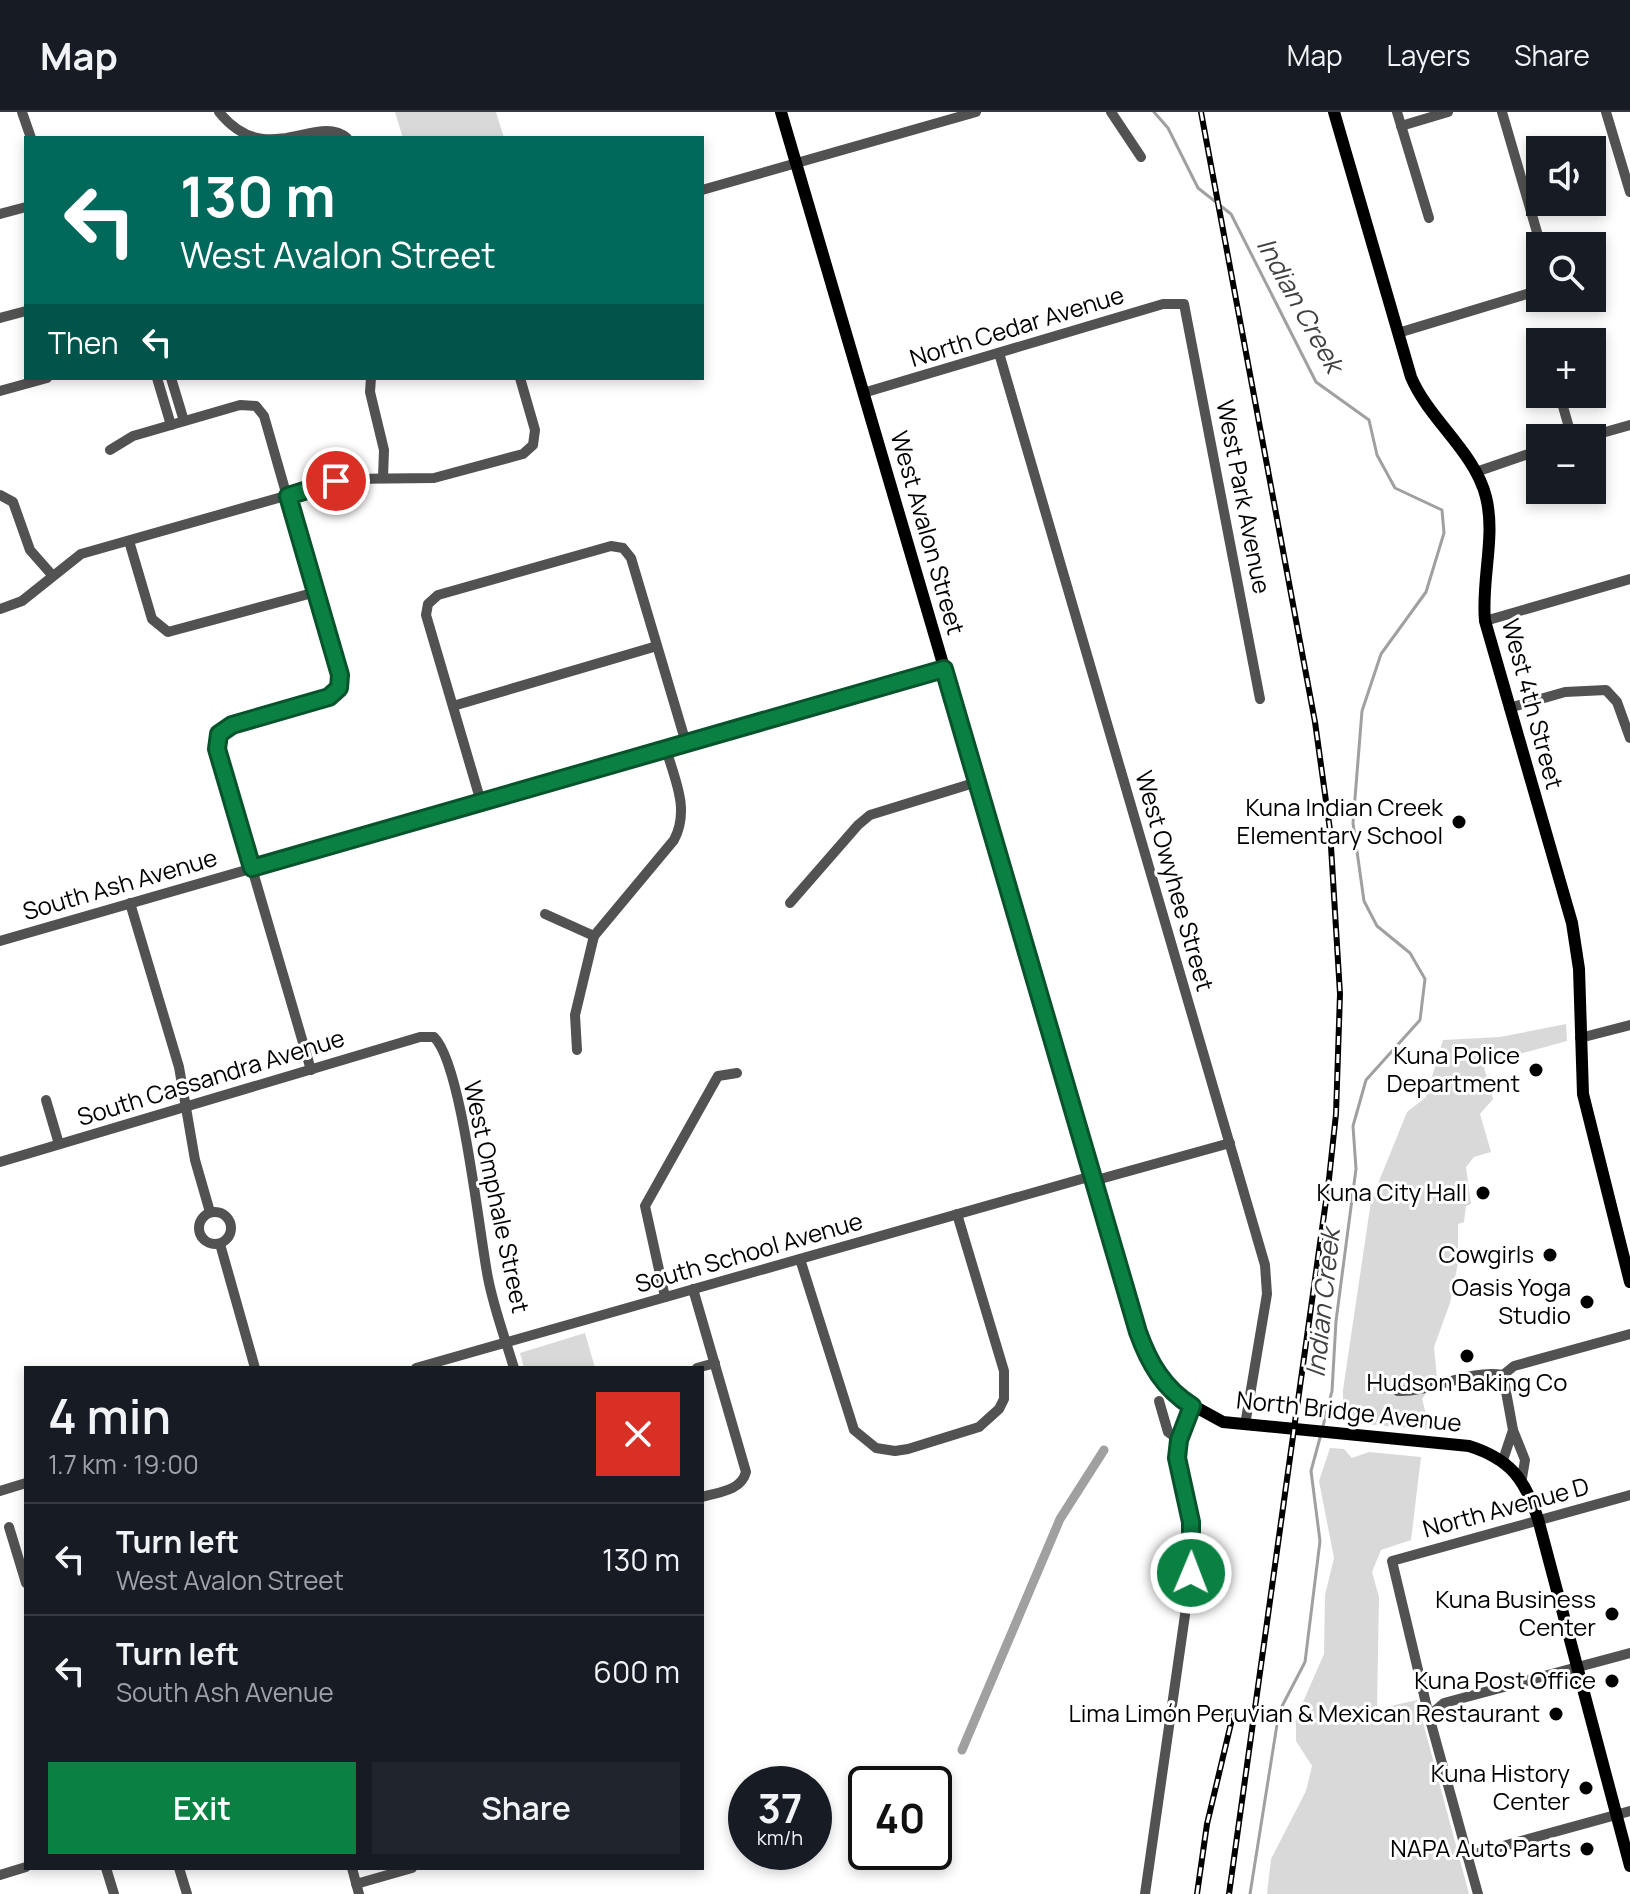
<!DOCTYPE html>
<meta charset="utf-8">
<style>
body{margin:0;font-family:Manrope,sans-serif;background:#20242c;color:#f1f3f6;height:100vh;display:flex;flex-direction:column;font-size:30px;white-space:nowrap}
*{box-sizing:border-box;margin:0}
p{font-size:26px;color:#9ea1a6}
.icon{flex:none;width:44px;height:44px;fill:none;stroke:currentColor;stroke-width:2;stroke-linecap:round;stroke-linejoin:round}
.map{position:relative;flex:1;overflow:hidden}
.side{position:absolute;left:24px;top:1254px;width:680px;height:504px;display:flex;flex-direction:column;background:#171b24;border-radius:0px;box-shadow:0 4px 12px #0003}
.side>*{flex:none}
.top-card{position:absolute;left:24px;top:24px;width:680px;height:244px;border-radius:0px;box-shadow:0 4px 12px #0003;background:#00695c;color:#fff;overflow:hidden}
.buttons{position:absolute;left:1526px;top:24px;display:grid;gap:16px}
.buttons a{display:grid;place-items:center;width:80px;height:80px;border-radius:0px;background:#171b24;box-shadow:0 4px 12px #0003;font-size:40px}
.speed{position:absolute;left:728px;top:1654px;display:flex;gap:16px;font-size:40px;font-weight:700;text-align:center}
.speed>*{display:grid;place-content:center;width:104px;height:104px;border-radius:50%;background:#171b24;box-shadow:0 4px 12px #0003;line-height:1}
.speed small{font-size:20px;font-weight:400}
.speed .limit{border:4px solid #111;border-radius:12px;background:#fff;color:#111}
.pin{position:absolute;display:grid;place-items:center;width:68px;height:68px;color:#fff;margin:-34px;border:4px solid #fff;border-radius:50%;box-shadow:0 2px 8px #0007}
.me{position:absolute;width:88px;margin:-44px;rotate:1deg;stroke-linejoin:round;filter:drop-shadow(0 0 6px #0008)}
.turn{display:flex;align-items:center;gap:28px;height:168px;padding:0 24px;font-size:36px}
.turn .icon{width:104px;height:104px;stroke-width:2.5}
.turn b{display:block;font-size:56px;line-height:68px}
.then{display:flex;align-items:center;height:76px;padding:0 24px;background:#0003;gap:16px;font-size:30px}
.round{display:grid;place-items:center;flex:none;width:84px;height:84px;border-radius:0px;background:#20242c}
.summary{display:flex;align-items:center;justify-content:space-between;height:136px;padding:0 24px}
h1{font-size:48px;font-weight:600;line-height:60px}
.button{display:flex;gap:16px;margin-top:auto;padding:16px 24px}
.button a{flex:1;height:92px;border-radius:0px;background:#0b8043;color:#fff;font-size:32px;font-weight:600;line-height:92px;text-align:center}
.button a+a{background:#20242c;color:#f1f3f6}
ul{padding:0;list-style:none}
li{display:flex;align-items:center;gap:24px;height:112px;padding:0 24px;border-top:2px solid #363941}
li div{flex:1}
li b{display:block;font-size:30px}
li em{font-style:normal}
header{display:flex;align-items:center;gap:48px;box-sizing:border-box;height:112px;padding:0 40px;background:#171b24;border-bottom:2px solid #363941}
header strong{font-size:38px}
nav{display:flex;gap:44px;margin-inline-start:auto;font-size:28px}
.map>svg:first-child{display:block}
.green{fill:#d9d9d9}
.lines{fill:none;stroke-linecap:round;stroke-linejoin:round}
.stream{stroke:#a0a0a0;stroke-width:3}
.canal{stroke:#a0a0a0;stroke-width:9}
.minor{stroke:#525252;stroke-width:10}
.major{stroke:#000;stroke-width:12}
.rail-casing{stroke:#000;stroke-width:6}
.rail{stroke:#fff;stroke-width:3;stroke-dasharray:9;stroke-linecap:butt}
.route-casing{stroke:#07532c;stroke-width:20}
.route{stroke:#0b8043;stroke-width:14}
.poi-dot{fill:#000;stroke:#fff;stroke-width:3}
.labels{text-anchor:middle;stroke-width:6;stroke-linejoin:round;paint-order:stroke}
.street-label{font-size:24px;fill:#000;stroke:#fff}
.poi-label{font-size:24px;fill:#000;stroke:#fff;text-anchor:end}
.water-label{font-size:26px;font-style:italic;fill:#414141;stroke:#fff}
</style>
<header>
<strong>Map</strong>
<nav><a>Map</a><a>Layers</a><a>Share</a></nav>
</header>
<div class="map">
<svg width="1630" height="1782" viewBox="0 0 1630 1782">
<rect width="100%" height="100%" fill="#fff"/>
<!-- green -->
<g class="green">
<path d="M395 0H496L504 26H403Z"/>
<path d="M1566 912 1567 929 1483 952 1493 987 1480 1002 1491 1040 1474 1045 1466 1055 1471 1092 1466 1094 1464 1110 1458 1112V1151L1450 1191 1434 1235 1437 1266 1422 1287 1430 1318 1343 1310V1278L1371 1089 1407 1000 1426 985 1443 928 1500 925Z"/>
<path d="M585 1221 595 1256H524L520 1241Z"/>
<path d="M1330 1336 1344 1337 1352 1346 1369 1340 1421 1345 1411 1428 1381 1438 1372 1460 1379 1485 1377 1597 1417 1588 1469 1782H1267L1271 1747 1306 1679 1312 1654 1296 1629V1606L1324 1542 1325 1483 1334 1446 1319 1369Z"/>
</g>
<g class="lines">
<!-- stream -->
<g class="stream">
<path d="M1154 0 1168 16 1198 76 1231 102 1316 270 1369 308 1377 343 1395 376 1442 398 1444 421 1426 480 1381 542 1362 599 1353 711 1364 789 1377 814 1410 841 1425 867 1420 908 1366 968 1353 1014 1356 1057 1336 1209 1332 1279 1323 1314"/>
<path d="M1250 1782 1279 1600 1305 1550 1320 1429 1311 1359 1321 1322"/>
</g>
<!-- canal -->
<path class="canal" d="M962 1638 1060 1407 1104 1338"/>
<!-- minor -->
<g class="minor">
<path d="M22 0 31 26"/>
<path d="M219 0C266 59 317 0 347 26"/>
<path d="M1111 0 1141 45"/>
<path d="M1397 0 1429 106"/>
<path d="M1502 0 1541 134"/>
<path d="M1606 0 1630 80"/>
<path d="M1401 14 1448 0"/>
<path d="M702 78 976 0"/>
<path d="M0 102 26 95"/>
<path d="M0 206 26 199"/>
<path d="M1398 221 1540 178"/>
<path d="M999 241 1265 1153 1267 1182 1245 1313"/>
<path d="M157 266 171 313"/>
<path d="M171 266 184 309"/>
<path d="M371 266 370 280 384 338 383 366"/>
<path d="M0 279 47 266"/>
<path d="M863 281 1163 192H1184L1260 587"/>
<path d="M1562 291 1572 326"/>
<path d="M1584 326 1630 313"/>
<path d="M110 338 133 324 240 293 256 294 264 304 340 570 329 585 224 617 219 622 217 637 311 958"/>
<path d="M1476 360 1540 338"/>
<path d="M0 383 13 390 30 438 52 463"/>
<path d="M129 429 152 507 168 520 316 480"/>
<path d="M0 497 22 489 81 442 345 367 434 366 523 342 533 333 535 318 520 266"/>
<path d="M1485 509 1630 467"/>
<path d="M453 594 657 534"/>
<path d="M1509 596 1565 580 1606 578 1617 590 1630 626"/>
<path d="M481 690 426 503 428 492 438 483 611 434 623 436 631 446 686 631"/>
<path d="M130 791 179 955 195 1048 210 1100"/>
<path d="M790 791 858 713 870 703 977 670"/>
<path d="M545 802 594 824"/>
<path d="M0 829 944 557"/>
<path d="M1580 926 1630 913"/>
<path d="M577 938 575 903 594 824 674 728C690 698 675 668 666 637"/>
<path d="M46 988 59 1032"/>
<path d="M0 1050 420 925H434C462 952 479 1121 488 1166 494 1197 505 1226 514 1256"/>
<path d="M1093 1069 1230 1031"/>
<circle cx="215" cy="1116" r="16"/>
<path d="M220 1132 255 1256"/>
<path d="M800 1147 854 1318 876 1336 895 1339 908 1337 979 1315 999 1297 1004 1287V1259L957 1102"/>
<path d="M693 1177 746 1360C741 1379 719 1380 702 1385"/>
<path d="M665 1185 645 1094 718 964 737 961"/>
<path d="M416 1256 1092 1064"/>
<path d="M697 1256 715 1251"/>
<path d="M1503 1263 1514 1254 1630 1222"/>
<path d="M1503 1263 1513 1318"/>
<path d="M1398 1279C1433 1280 1469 1257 1503 1263"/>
<path d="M1159 1289 1168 1320 1179 1328"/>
<path d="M1503 1348 1513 1318 1525 1348 1522 1366"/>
<path d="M0 1379 26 1371"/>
<path d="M9 1415 26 1471"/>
<path d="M1429 1604 1444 1591 1630 1541"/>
<path d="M1467 1744 1630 1699"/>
<path d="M106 1756 114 1782"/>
<path d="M179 1756 187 1782"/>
<path d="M352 1756 359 1782"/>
<path d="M0 1763 26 1755"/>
<path d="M356 1772 412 1756"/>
<path d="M1145 1782 1191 1461V1410L1177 1346 1179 1328 1192 1294"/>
<path d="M1478 1782 1429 1604 1392 1449 1630 1383"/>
</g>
<!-- major -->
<g class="major">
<path d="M781 0 1147 1247 1181 1287 1223 1310 1469 1334C1510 1347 1525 1367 1538 1407L1630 1754"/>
<path d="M1334 0 1411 265C1429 308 1475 340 1486 385 1496 425 1481 468 1485 509L1572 811 1579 857 1583 982 1630 1170"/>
</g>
<!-- rail casing -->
<g class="rail-casing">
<g id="rail">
<path d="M1201 0 1315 610 1330 718 1340 882 1336 1002 1329 1067 1229 1782"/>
<path d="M1197 1782 1207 1712 1233 1603"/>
</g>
</g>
<!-- rail -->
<use href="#rail" class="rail"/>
</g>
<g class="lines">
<!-- route casing -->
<g class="route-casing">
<path id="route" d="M336 369 288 384 340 563 339 576 329 585 232 613 219 622 217 637 252 756 944 557 1138 1220C1149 1251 1164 1277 1192 1294L1179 1328 1177 1346 1191 1410V1461"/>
</g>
<!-- route -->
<use href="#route" class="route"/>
</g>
<!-- markers -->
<g class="poi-dot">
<circle cx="1459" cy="710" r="8"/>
<circle cx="1536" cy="958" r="8"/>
<circle cx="1483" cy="1081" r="8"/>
<circle cx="1550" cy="1143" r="8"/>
<circle cx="1587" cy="1190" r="8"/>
<circle cx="1467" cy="1244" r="8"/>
<circle cx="1612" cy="1502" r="8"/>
<circle cx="1612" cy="1569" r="8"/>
<circle cx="1556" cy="1602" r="8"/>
<circle cx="1586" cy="1676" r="8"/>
<circle cx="1587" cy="1737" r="8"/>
</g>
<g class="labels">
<!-- street labels -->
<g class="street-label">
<text transform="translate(1017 215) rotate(-17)" y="8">North Cedar Avenue</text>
<text transform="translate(1243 385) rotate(79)" y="8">West Park Avenue</text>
<text transform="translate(927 421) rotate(74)" y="8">West Avalon Street</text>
<text transform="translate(1532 592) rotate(75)" y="8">West 4th Street</text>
<text transform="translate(1174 769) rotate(74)" y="8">West Owyhee Street</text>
<text transform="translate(120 773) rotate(-16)" y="8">South Ash Avenue</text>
<text transform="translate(211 966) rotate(-17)" y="8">South Cassandra Avenue</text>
<text transform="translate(496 1085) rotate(78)" y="8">West Omphale Street</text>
<text transform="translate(749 1141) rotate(-16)" y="8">South School Avenue</text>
<text transform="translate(1349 1300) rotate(6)" y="8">North Bridge Avenue</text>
<text transform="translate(1506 1396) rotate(-15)" y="8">North Avenue D</text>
</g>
<!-- poi labels -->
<g class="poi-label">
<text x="1443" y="704">Kuna Indian Creek<tspan x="1443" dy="28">Elementary School</tspan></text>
<text x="1520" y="952">Kuna Police<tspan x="1520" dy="28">Department</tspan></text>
<text x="1467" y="1089">Kuna City Hall</text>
<text x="1534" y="1151">Cowgirls</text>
<text x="1571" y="1184">Oasis Yoga<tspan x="1571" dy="28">Studio</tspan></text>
<text x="1467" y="1279" text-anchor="middle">Hudson Baking Co</text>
<text x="1596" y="1496">Kuna Business<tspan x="1596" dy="28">Center</tspan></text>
<text x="1596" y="1577">Kuna Post Office</text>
<text x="1540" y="1610">Lima Limón Peruvian &amp; Mexican Restaurant</text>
<text x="1570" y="1670">Kuna History<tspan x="1570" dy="28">Center</tspan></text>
<text x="1571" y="1745">NAPA Auto Parts</text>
</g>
<!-- water labels -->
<g class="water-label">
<text transform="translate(1300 193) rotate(61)" y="9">Indian Creek</text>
<text transform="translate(1323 1191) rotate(-84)" y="9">Indian Creek</text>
</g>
</g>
</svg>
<div class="buttons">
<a><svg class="icon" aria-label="sound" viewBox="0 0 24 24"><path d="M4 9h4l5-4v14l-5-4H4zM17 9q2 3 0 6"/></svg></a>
<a><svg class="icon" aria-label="search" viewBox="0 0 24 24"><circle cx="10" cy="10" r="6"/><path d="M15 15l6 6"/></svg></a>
<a>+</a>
<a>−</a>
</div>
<div class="speed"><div>37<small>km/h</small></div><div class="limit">40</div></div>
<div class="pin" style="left:336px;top:369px;background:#d93025"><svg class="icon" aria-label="arrive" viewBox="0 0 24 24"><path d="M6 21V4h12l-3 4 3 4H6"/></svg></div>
<svg class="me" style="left:1191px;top:1461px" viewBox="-20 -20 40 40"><circle r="17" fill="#0b8043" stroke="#fff" stroke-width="3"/><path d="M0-11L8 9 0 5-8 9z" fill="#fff"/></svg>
<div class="top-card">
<div class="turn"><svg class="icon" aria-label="left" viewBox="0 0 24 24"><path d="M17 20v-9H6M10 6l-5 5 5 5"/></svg><div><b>130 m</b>West Avalon Street</div></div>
<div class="then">Then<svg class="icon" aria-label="left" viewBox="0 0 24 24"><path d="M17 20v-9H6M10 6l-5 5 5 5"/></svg></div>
</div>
<section class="side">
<div class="summary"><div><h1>4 min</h1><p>1.7 km · 19:00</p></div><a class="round" style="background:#d93025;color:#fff"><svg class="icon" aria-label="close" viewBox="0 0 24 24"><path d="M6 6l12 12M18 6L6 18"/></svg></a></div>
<ul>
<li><svg class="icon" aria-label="left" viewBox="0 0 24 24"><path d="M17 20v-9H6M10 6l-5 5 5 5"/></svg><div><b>Turn left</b><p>West Avalon Street</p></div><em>130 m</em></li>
<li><svg class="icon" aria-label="left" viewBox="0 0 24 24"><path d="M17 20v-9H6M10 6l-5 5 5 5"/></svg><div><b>Turn left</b><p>South Ash Avenue</p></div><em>600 m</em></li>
</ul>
<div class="button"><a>Exit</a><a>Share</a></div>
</section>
</div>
